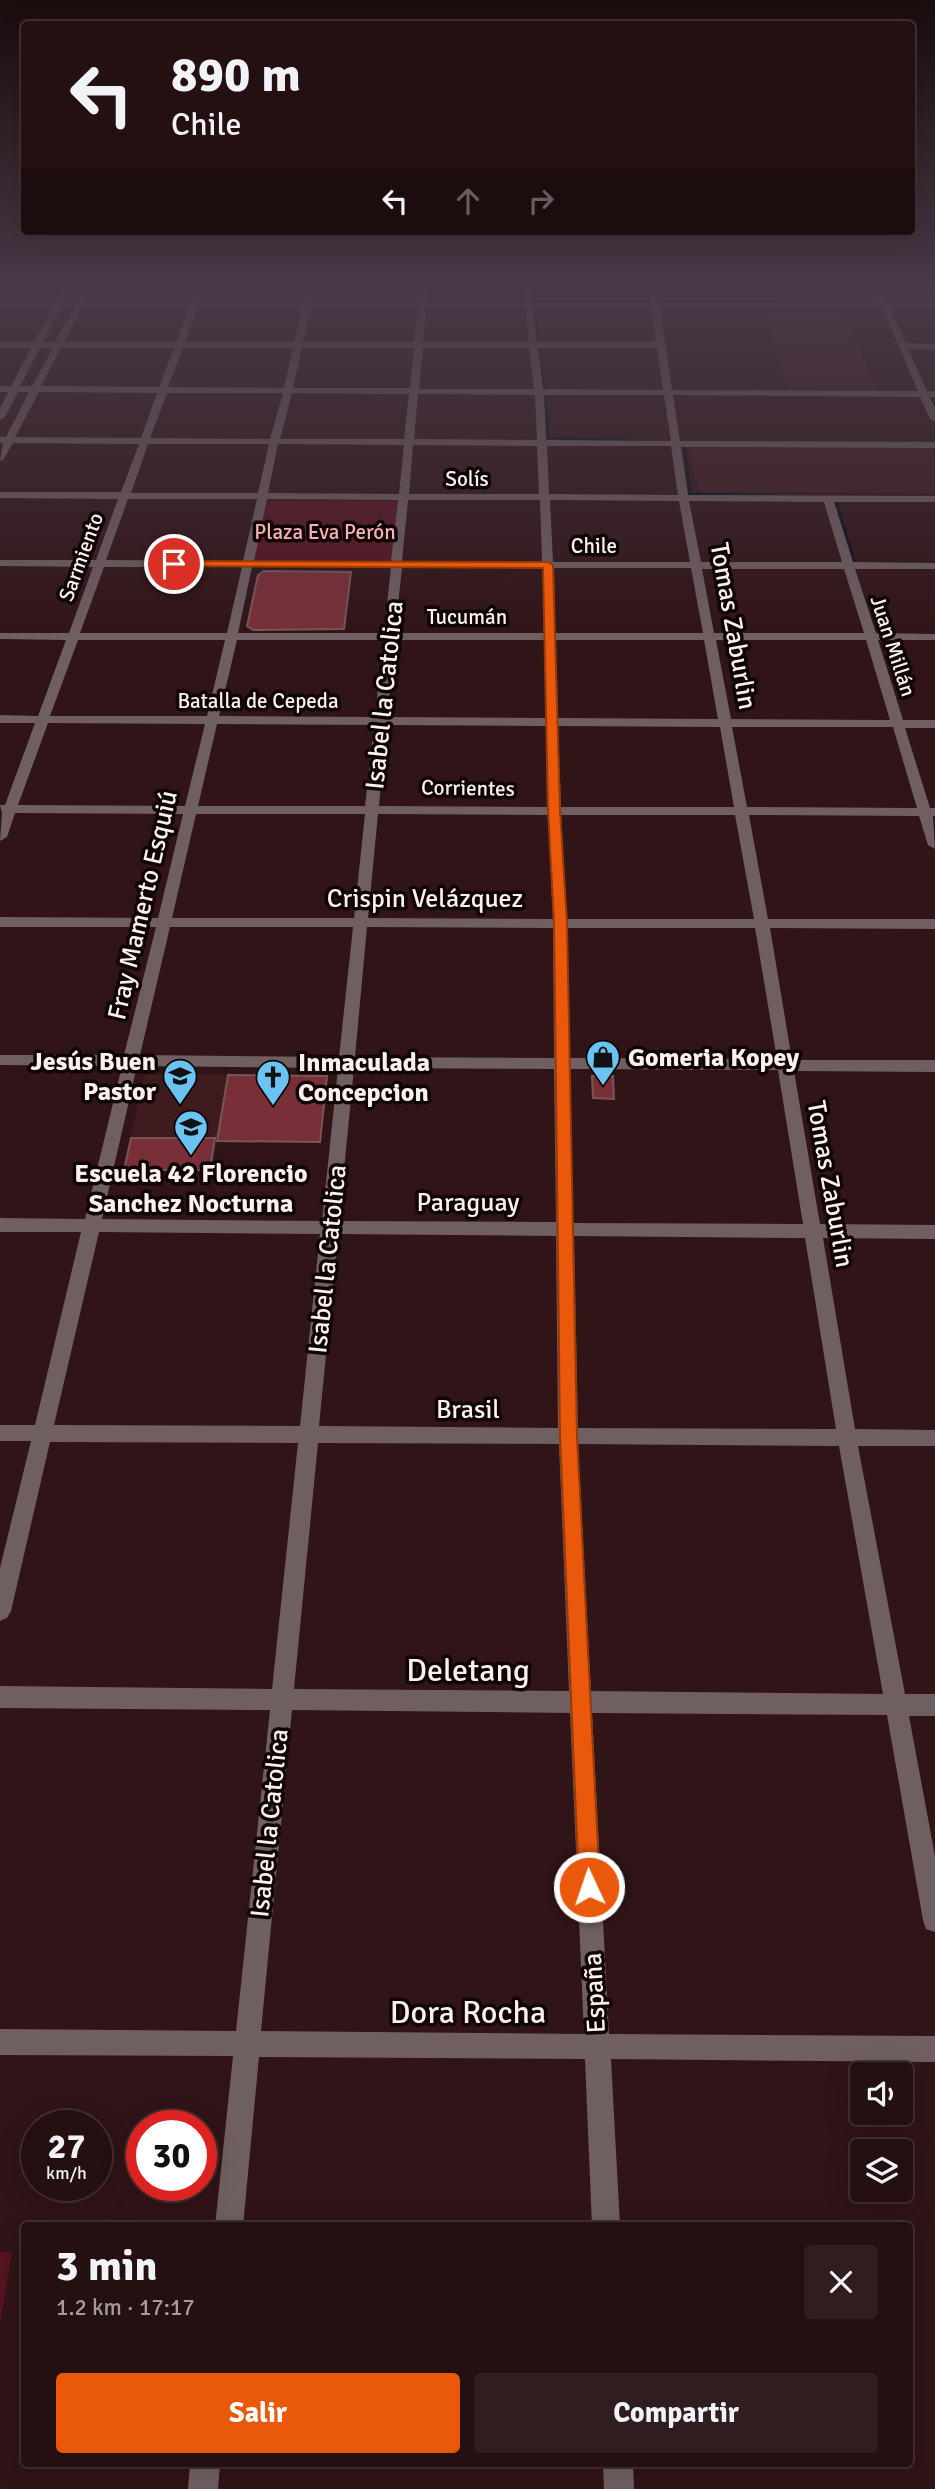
<!DOCTYPE html>
<html lang="es">
<meta charset="utf-8">
<style>
body{margin:0;font-family:Signika,sans-serif;background:#301d1f;color:#f1f3f6;height:100vh;display:flex;flex-direction:column;font-size:26px;white-space:nowrap}
*{box-sizing:border-box;margin:0}
p{font-size:23px;color:#a39c9f}
.icon{flex:none;width:38px;height:38px;fill:none;stroke:currentColor;stroke-width:2;stroke-linecap:round;stroke-linejoin:round}
.map{position:relative;flex:1;overflow:hidden}
.side{position:absolute;left:21px;top:2222px;width:892px;height:245px;display:flex;flex-direction:column;background:#240f11;border-radius:7px;box-shadow:0 7px 28px #0002,0 0 0 2px #412f31}
.side>*{flex:none}
.hud{position:absolute;left:21px;top:21px;width:894px;height:214px;border-radius:7px;box-shadow:0 7px 28px #0002,0 0 0 2px #412f31;background:#240f11;color:#f1f3f6;overflow:hidden}
.tools{position:absolute;left:850px;top:2062px;display:grid;gap:14px}
.tools a{display:grid;place-items:center;width:63px;height:63px;border-radius:7px;background:#240f11;box-shadow:0 7px 28px #0002,0 0 0 2px #412f31;font-size:35px}
.speed{position:absolute;left:21px;top:2110px;display:flex;gap:14px;font-size:35px;font-weight:700;text-align:center}
.speed>*{display:grid;place-content:center;width:91px;height:91px;border-radius:50%;background:#240f11;box-shadow:0 7px 28px #0002,0 0 0 2px #412f31;line-height:1}
.speed small{font-size:18px;font-weight:400}
.speed .limit{border:10px solid #d22;background:#fff;color:#111}
.pin{position:absolute;display:grid;place-items:center;width:60px;height:60px;color:#fff;margin:-30px;border:4px solid #fff;border-radius:50%;box-shadow:0 2px 7px #0007}
.me{position:absolute;width:77px;margin:-38px;rotate:357deg;stroke-linejoin:round;filter:drop-shadow(0 0 5px #0008)}
.turn{display:flex;align-items:center;gap:24px;height:147px;padding:0 35px;font-size:32px}
.turn .icon{width:91px;height:91px;stroke-width:2.5}
.turn b{display:block;font-size:49px;line-height:60px}
.lanes{display:flex;align-items:center;height:66px;padding:0 35px;background:#0003;justify-content:center;gap:35px;direction:ltr}
.lanes .off{opacity:.35}
.round{display:grid;place-items:center;flex:none;width:74px;height:74px;border-radius:7px;background:#301d1f}
.overview{display:flex;align-items:center;justify-content:space-between;height:119px;padding:0 35px}
h1{font-size:42px;font-weight:800;line-height:52px}
.cta{display:flex;gap:14px;margin-top:auto;padding:14px 35px}
.cta a{flex:1;height:80px;border-radius:7px;background:#ea580c;color:#fff;font-size:28px;font-weight:800;line-height:80px;text-align:center}
.cta a+a{background:#301d1f;color:#f1f3f6}
.map>svg:first-child{display:block}
.built{fill:#3e1b1e}
.green{fill:#55141f}
.lines{fill:none;stroke-linecap:round;stroke-linejoin:round}
.stream{stroke:#00111d;stroke-width:2.5}
.building{fill:#782f37;stroke:#785658;stroke-width:2}
.minor{fill:#6f5f60;fill-rule:evenodd}
.route{fill:#ea580c;stroke:#983908;stroke-width:2}
.labels{text-anchor:middle;stroke-width:7;stroke-linejoin:round;paint-order:stroke}
.far-street-label{font-size:21px;fill:#fcf0f0;stroke:#100505}
.far-park-label{font-size:21px;fill:#f7b2b6;stroke:#100505}
.street-label{font-size:26px;fill:#fcf0f0;stroke:#100505}
.poi-label{font-size:26px;font-weight:bold;fill:#fcf0f0;stroke:#100505;text-anchor:start}
.near-street-label{font-size:32px;fill:#fcf0f0;stroke:#100505}
</style>
<div class="map">
<svg width="935" height="2489" viewBox="0 0 935 2489">
<rect width="100%" height="100%" fill="#301417"/>
<!-- built -->
<g class="built">
<path d="M776 291H873L878 303H779Z"/>
<path d="M765 309 843 310 876 389 788 388Z"/>
<path d="M689 448 932 449 935 456V493L698 492Z"/>
<path d="M144 1075H227L217 1138 131 1137Z"/>
</g>
<!-- green -->
<g class="green">
<path d="M663 291H767L771 304 666 303Z"/>
<path d="M269 501H395L397 503 392 560 256 562 253 560 264 504Z"/>
<path d="M0 2252H12L0 2324Z"/>
</g>
<g class="lines">
<!-- stream -->
<g class="stream">
<path d="M533 291 549 438 666 442"/>
<path d="M681 446 685 448 690 494 819 497"/>
<path d="M831 500 836 501 855 563"/>
</g>
</g>
<!-- building -->
<g class="building">
<path d="M264 571 351 572 344 629 253 630 247 626 258 575Z"/>
<path d="M228 1075 327 1076 320 1142 217 1141Z"/>
<path d="M592 1076H613L614 1099 593 1098Z"/>
<path d="M131 1138H215L210 1170H124Z"/>
</g>
<g class="lines">
<!-- minor -->
<g class="minor">
<path d="M61 291H69L64 302H76L82 291H90L85 302H191L195 291H203L199 302H303L306 291H314L312 302H419L420 291H428L427 302 524 303 523 291H531L533 303H651L649 291H657L659 303H879L874 291H882L888 303 935 304V308H890L906 343 935 344V350L908 349 927 391H935V397H930L935 409V422L930 419 920 397 673 395 680 441 935 442V448L681 447 688 495 935 496V502H834L853 562 935 563V569H855L876 633 935 634V640H878L903 720H935V728H905L930 808H935V816H933L935 849 928 845 919 816 749 815 768 919H935V929L770 928 792 1060H935V1072L794 1071 820 1224 935 1225V1239L823 1238 855 1429 935 1430V1446H858L905 1694H935V1716H909L935 1856V1932L926 1929 923 1920 887 1715 592 1713 609 2034 935 2036V2062L611 2059 620 2226H592L585 2059 259 2057 243 2226H215L233 2056 0 2055V2029L236 2031 270 1710 0 1708V1686L272 1689 298 1443 50 1442 11 1611 7 1618 0 1621V1568L31 1441H0V1425H35L81 1232H0V1218L85 1219 122 1066 0 1065V1055H124L156 927H0V917L158 918 183 814 15 813 7 837 0 841 2 813 0 805H5L35 723H0V715L38 716 66 640 0 639V633H69L93 567 0 566V560H96L118 499 0 498V492H121L139 444 13 443 3 460 0 461 3 443H0V437H6L29 392H18L5 417 0 420V408L8 392H0V386H11L31 348H0V342H34L53 307 0 306V302H55ZM61 307H74L55 342H43ZM82 307H189L176 342H64ZM197 307H302L294 342H185ZM311 307H418L414 342H303ZM426 307 525 308 529 342H423ZM533 308H651L656 342H537ZM660 308H882L918 391 672 390ZM40 348H53L32 386H20ZM61 348H174L159 387 41 386ZM183 348H293L284 388 168 387ZM302 348H414L410 388H293ZM423 348H529L534 389H419ZM538 348H657L663 390 543 389ZM39 392 157 393 141 438 15 437ZM167 393H283L270 439 150 438ZM292 393 409 394 404 439H280ZM418 394 535 395 537 440 414 439ZM544 395H664L671 441 546 440ZM148 444H269L258 493H131ZM278 444 404 445 399 494 268 493ZM413 445 537 446 539 494H409ZM547 446H671L678 495 549 494ZM128 499H257L243 561 106 560ZM267 499 398 500 391 561H254ZM408 500H540L542 561H402ZM550 500 679 501 690 562H553ZM689 501 824 502 842 562H701ZM104 567H242L227 633H80ZM252 567H391L384 633H238ZM402 568H543L544 633H395ZM554 568H691L703 633H555ZM702 569H844L864 633H714ZM78 640H225L207 716H50ZM237 640H383L375 717 219 716ZM395 640H544L546 718 387 717ZM556 640H704L718 719 558 718ZM716 640H866L890 720 731 719ZM48 723 205 724 185 806 18 805ZM217 724 374 725 365 806H198ZM386 725 546 726 547 807 379 806ZM558 726 720 727 734 807H561ZM732 727H893L917 808 747 807ZM196 814H365L354 918H172ZM378 814 548 815 553 919 368 918ZM561 815H735L754 919H567ZM170 927H353L339 1057 140 1055ZM367 927 553 928 554 1058 355 1057ZM567 928H755L777 1059 570 1058ZM137 1066 338 1068 322 1221 102 1219ZM354 1068 554 1069 556 1222 339 1221ZM570 1069 778 1070 803 1224 573 1223ZM99 1232 320 1234 300 1426 54 1425ZM338 1234 556 1236 558 1428 319 1426ZM574 1236 805 1238 836 1429 578 1428ZM318 1443 559 1444 569 1691 294 1689ZM578 1444 839 1446 883 1694 591 1691ZM292 1710 570 1713 584 2034 261 2031Z"/>
<path d="M190 2464H220L218 2489H188Z"/>
<path d="M603 2464H633L634 2489H604Z"/>
</g>
</g>
<!-- sky -->
<linearGradient id="sky" x2="0" y2="1"><stop stop-color="#1a0b0d"/><stop offset="0.45" stop-color="#483a47"/><stop offset="1" stop-color="#483a47" stop-opacity="0"/></linearGradient>
<rect width="935" height="640" fill="url(#sky)"/>
<!-- route -->
<path class="route" d="M174 561 548 562 553 565 560 810 567 923 577 1436 600 1887 597 1895 589 1898 582 1895 579 1887 560 1436 554 923 548 810 543 568 170 566V561Z"/>
<!-- icons -->
<defs>
<g id="shop-pin" transform="scale(1.75)"><path d="M0 17L-7.5 6A9.5 9.5 0 1 1 7.5 6Z" fill="#6ac3f1" stroke="#100505"/><path d="M-5-2.5h2.3a2.7 3.5 0 0 1 5.4 0H5L5.5 6h-11ZM-1.5-2.5h3a1.5 2.3 0 0 0-3 0Z" fill="#111"/></g>
<g id="school-pin" transform="scale(1.75)"><path d="M0 17L-7.5 6A9.5 9.5 0 1 1 7.5 6Z" fill="#6ac3f1" stroke="#100505"/><path d="M0-5L7-2L0 1L-7-2ZM-4 1L0 2.5L4 1V4Q0 6-4 4Z" fill="#111"/></g>
<g id="church-pin" transform="scale(1.75)"><path d="M0 17L-7.5 6A9.5 9.5 0 1 1 7.5 6Z" fill="#6ac3f1" stroke="#100505"/><path d="M-1.2-6h2.4v3.5h3.3v2.4h-3.3V6h-2.4V-.1h-3.3v-2.4h3.3Z" fill="#111"/></g>
</defs>
<g fill-rule="evenodd">
<use href="#shop-pin" x="603" y="1057"/>
<use href="#school-pin" x="180" y="1076"/>
<use href="#church-pin" x="273" y="1077"/>
<use href="#school-pin" x="191" y="1127"/>
</g>
<g class="labels">
<!-- far-street labels -->
<g class="far-street-label">
<text x="467" y="486">Solís</text>
<text x="594" y="553">Chile</text>
<text transform="translate(81 557) rotate(-70)" y="7">Sarmiento</text>
<text x="467" y="624">Tucumán</text>
<text transform="translate(893 646) rotate(72)" y="7">Juan Millán</text>
<text x="258" y="708">Batalla de Cepeda</text>
<text transform="translate(468 788) rotate(1)" y="7">Corrientes</text>
</g>
<!-- far-park labels -->
<g class="far-park-label">
<text x="325" y="539">Plaza Eva Perón</text>
</g>
<!-- street labels -->
<g class="street-label">
<text transform="translate(734 626) rotate(80)" y="9">Tomas Zaburlin</text>
<text transform="translate(384 695) rotate(-84)" y="9">Isabel la Catolica</text>
<text x="425" y="907">Crispin Velázquez</text>
<text transform="translate(142 905) rotate(-77)" y="9">Fray Mamerto Esquiú</text>
<text transform="translate(831 1184) rotate(80)" y="9">Tomas Zaburlin</text>
<text x="468" y="1211">Paraguay</text>
<text transform="translate(327 1259) rotate(-84)" y="9">Isabel la Catolica</text>
<text x="468" y="1418">Brasil</text>
<text transform="translate(269 1823) rotate(-84)" y="9">Isabel la Catolica</text>
<text transform="translate(594 1993) rotate(-93)" y="9">España</text>
</g>
<!-- poi labels -->
<g class="poi-label">
<text x="628" y="1066">Gomeria Kopey</text>
<text x="156" y="1070" text-anchor="end">Jesús Buen<tspan x="156" dy="30">Pastor</tspan></text>
<text x="298" y="1071">Inmaculada<tspan x="298" dy="30">Concepcion</tspan></text>
<text x="191" y="1182" text-anchor="middle">Escuela 42 Florencio<tspan x="191" dy="30">Sanchez Nocturna</tspan></text>
</g>
<!-- near-street labels -->
<g class="near-street-label">
<text x="468" y="1681">Deletang</text>
<text x="468" y="2023">Dora Rocha</text>
</g>
</g>
</svg>
<div class="tools">
<a><svg class="icon" aria-label="sound" viewBox="0 0 24 24"><path d="M4 9h4l5-4v14l-5-4H4zM17 9q2 3 0 6"/></svg></a>
<a><svg class="icon" aria-label="layers" viewBox="0 0 24 24"><path d="M12 4l9 5-9 5-9-5zM3 14l9 5 9-5"/></svg></a>
</div>
<div class="speed"><div>27<small>km/h</small></div><div class="limit">30</div></div>
<div class="pin" style="left:174px;top:564px;background:#d93025"><svg class="icon" aria-label="arrive" viewBox="0 0 24 24"><path d="M6 21V4h12l-3 4 3 4H6"/></svg></div>
<svg class="me" style="left:589px;top:1887px" viewBox="-20 -20 40 40"><circle r="17" fill="#ea580c" stroke="#fff" stroke-width="3"/><path d="M0-11L8 9 0 5-8 9z" fill="#fff"/></svg>
<div class="hud">
<div class="turn"><svg class="icon" aria-label="left" viewBox="0 0 24 24"><path d="M17 20v-9H6M10 6l-5 5 5 5"/></svg><div><b>890 m</b>Chile</div></div>
<div class="lanes"><svg class="icon" aria-label="left" viewBox="0 0 24 24"><path d="M17 20v-9H6M10 6l-5 5 5 5"/></svg><svg class="icon off" aria-label="ahead" viewBox="0 0 24 24"><path d="M12 20V5M6 11l6-6 6 6"/></svg><svg class="icon off" aria-label="right" viewBox="0 0 24 24"><path d="M7 20v-9h11M14 6l5 5-5 5"/></svg></div>
</div>
<section class="side">
<div class="overview"><div><h1>3 min</h1><p>1.2 km · 17:17</p></div><a class="round"><svg class="icon" aria-label="close" viewBox="0 0 24 24"><path d="M6 6l12 12M18 6L6 18"/></svg></a></div>
<div class="cta"><a>Salir</a><a>Compartir</a></div>
</section>
</div>
